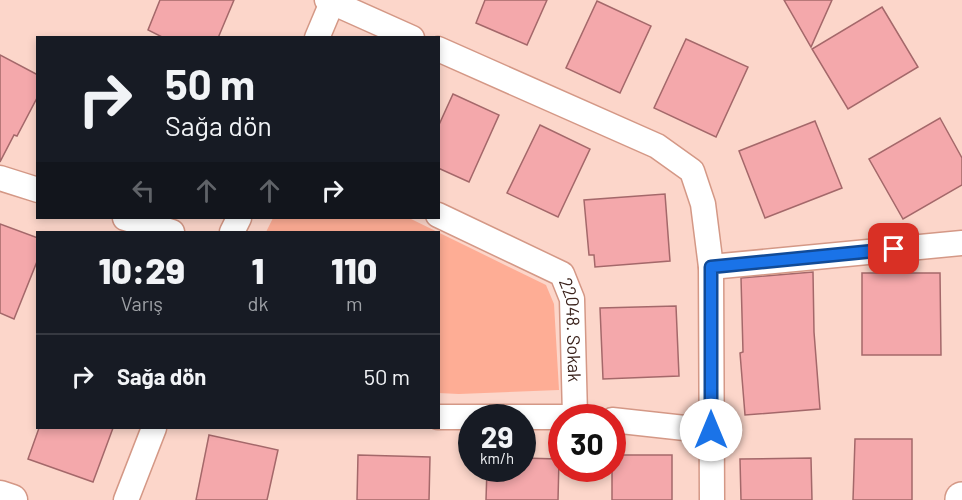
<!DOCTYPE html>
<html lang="tr">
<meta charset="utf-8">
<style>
body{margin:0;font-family:Barlow,sans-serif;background:#20242c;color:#f1f3f6;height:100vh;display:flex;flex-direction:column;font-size:22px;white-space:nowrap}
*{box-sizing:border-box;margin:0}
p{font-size:20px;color:#9ea1a6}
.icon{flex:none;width:33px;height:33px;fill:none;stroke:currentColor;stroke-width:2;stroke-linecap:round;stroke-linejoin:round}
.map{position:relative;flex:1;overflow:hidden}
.panel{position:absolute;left:36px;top:231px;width:404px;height:198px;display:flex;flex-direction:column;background:#171b24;border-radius:0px;box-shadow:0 3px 9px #0003}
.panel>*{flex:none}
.guide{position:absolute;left:36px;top:36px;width:404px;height:183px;border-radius:0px;box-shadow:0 3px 9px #0003;background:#171b24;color:#f1f3f6;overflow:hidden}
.speed{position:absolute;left:458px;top:404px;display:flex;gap:12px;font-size:30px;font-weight:700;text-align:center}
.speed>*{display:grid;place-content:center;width:78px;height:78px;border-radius:50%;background:#171b24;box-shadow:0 3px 9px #0003;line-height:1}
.speed small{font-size:15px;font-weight:400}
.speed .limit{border:9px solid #d22;background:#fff;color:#111}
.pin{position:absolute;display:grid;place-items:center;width:51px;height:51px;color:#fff;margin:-26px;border-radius:12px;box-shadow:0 3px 9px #0006}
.me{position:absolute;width:66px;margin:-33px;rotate:0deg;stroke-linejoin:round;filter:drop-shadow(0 0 4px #0008)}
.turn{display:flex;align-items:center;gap:21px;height:126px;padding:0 30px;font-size:27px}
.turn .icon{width:78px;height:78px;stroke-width:2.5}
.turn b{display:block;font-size:42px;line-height:51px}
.lanes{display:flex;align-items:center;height:57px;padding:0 30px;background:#0003;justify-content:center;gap:30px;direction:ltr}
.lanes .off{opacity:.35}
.eta{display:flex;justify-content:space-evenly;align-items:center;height:102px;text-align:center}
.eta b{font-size:36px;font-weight:800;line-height:42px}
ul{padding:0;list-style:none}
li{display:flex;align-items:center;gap:18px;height:84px;padding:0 30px;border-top:2px solid #363941}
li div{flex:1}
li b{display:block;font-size:22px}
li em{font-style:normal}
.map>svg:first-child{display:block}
.green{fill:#fead95}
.building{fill:#f4a8ab;stroke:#a4686a;stroke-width:1.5}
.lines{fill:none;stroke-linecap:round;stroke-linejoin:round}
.minor-casing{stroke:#d49886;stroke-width:27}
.tertiary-casing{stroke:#d49886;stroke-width:33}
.secondary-casing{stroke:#d49886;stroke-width:36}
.minor{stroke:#fff;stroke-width:24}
.tertiary{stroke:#fff;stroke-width:30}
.secondary{stroke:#fff;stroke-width:33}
.route-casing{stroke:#114b97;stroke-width:15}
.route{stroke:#1a73e8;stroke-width:10}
.labels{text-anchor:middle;stroke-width:4.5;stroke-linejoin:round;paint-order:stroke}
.street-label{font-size:18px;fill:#3b231c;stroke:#f7e9e5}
</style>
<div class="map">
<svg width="962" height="500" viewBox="0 0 962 500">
<rect width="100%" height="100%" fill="#fcd6ca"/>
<!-- green -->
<path class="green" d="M273 218H409L546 285 554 304 559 390 459 394 438 393V232H266Z"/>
<!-- building -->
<g class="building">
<path d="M160 0H234L218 38H164L148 30Z"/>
<path d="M485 0H547L527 45 476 23Z"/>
<path d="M784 0H832L811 47Z"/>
<path d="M597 1 651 26 620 93 566 68Z"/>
<path d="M882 7 918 67 848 109 812 49Z"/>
<path d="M686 39 748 67 716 137 654 108Z"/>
<path d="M0 55 38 75V96L17 136 14 135 0 162Z"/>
<path d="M453 94 499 115 469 182 438 168V127Z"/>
<path d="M940 118 962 158V185L903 219 869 159Z"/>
<path d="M815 121 842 188 765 218 739 151Z"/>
<path d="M540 125 590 149 558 217 507 193Z"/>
<path d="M665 194 670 261 595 267 594 255H589L584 200Z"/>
<path d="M0 224 38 238V259L14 319 0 313Z"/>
<path d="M813 272 814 332 820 409 745 415 740 353 743 352 741 278Z"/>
<path d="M862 273H940L941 355H862Z"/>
<path d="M676 306 679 376 603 379 600 308Z"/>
<path d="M39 428H113L93 482 28 459Z"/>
<path d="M209 435 278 450 267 500H196Z"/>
<path d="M855 439H912V500H853Z"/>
<path d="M358 455 430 457 429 500H357Z"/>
<rect x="612" y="455" width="60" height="45"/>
<path d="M522 458 559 459 558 500H486L487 468H522Z"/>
<path d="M811 458 812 500H741L740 459Z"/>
</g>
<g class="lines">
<!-- minor casing -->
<g class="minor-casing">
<g id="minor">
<path d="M327 0 412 38"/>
<path d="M317 38 333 0"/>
<path d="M438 49 657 146 692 171 703 204 711 267 712 500"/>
<path d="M0 178 38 190"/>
<path id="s1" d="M438 215 562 274 572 299 575 416"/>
<path d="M125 218 172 232"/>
<path d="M232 232 239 218"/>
<path d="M711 267 962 243"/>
<path d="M438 417H581"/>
<path d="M612 420 712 431"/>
<path d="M126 500 154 428"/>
</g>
</g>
<!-- tertiary casing -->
<g class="tertiary-casing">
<path id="tertiary" d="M0 496 12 500"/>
</g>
<!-- secondary casing -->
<g class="secondary-casing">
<path id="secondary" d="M962 500V499"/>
</g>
<!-- minor -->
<use href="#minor" class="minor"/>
<!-- tertiary -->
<use href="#tertiary" class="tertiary"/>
<!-- secondary -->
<use href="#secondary" class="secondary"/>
</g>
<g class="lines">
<!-- route casing -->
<g class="route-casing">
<path id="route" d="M711 430V267L894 249"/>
</g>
<!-- route -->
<use href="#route" class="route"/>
</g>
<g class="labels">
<!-- street labels -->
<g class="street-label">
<text dy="6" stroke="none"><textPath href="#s1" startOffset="195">22048. Sokak</textPath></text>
</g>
</g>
</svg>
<div class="speed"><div>29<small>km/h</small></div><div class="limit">30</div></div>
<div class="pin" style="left:894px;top:249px;background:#d93025"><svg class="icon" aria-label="arrive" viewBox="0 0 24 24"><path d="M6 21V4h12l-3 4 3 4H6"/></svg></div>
<svg class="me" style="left:711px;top:430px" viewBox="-20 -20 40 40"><circle r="19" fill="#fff"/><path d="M0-13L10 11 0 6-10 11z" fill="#1a73e8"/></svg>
<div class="guide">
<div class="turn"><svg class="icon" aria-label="right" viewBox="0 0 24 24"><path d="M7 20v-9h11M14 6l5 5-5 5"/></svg><div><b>50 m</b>Sağa dön</div></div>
<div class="lanes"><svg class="icon off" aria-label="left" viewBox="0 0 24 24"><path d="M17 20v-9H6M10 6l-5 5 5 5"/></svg><svg class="icon off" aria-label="ahead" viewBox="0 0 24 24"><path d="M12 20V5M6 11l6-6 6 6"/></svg><svg class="icon off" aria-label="ahead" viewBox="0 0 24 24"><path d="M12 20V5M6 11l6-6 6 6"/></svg><svg class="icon" aria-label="right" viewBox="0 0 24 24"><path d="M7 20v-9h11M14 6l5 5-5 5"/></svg></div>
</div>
<section class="panel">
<div class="eta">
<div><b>10:29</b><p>Varış</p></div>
<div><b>1</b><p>dk</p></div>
<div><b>110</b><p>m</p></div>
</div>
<ul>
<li><svg class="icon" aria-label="right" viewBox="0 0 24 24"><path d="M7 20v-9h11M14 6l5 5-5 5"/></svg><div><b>Sağa dön</b></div><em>50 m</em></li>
</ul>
</section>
</div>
